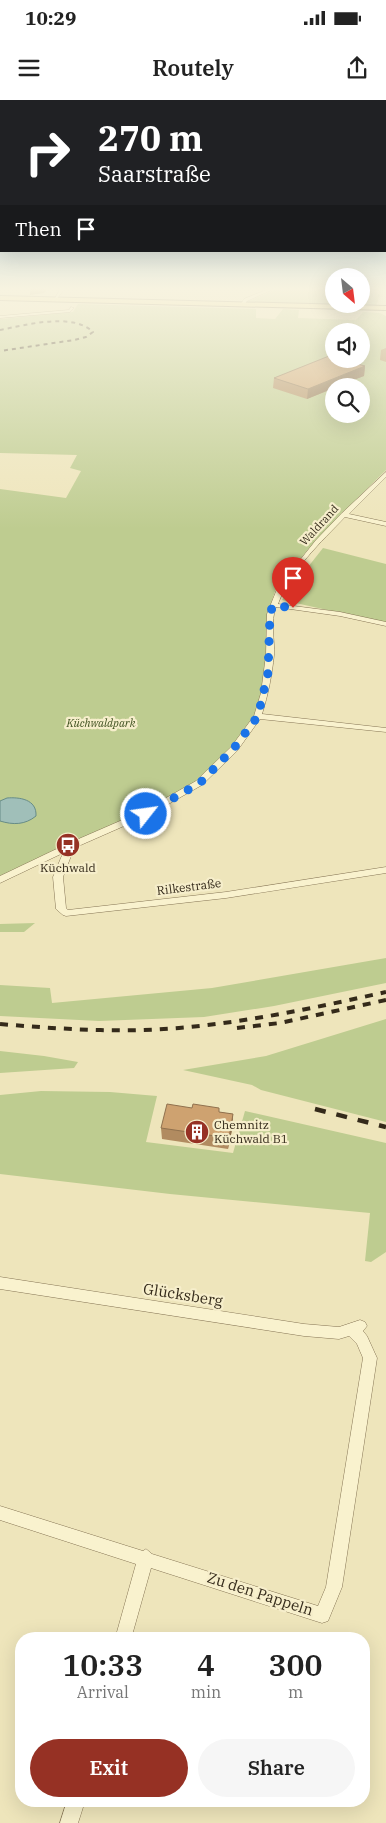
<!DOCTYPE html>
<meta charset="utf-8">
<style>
body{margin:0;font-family:"IBM Plex Serif",serif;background:#f6f6f6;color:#222;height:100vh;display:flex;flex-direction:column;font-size:19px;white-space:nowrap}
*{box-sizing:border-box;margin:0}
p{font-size:16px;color:#767676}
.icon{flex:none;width:28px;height:28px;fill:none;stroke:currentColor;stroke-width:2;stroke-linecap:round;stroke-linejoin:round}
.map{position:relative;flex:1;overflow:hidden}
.sheet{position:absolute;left:15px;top:1532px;width:355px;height:175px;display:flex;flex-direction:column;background:#fff;border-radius:20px;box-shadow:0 5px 20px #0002}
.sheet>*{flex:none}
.top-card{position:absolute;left:0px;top:0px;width:386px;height:152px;box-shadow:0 5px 20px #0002;background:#202124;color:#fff;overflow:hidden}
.needle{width:32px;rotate:152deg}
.tools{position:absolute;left:325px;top:168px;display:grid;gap:10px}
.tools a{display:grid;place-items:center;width:45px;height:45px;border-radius:50%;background:#fff;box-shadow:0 5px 20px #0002;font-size:25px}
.pin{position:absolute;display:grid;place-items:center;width:42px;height:42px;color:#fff;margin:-51px -21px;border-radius:50% 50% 50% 0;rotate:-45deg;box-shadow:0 0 5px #0007}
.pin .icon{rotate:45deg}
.me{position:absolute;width:55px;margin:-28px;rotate:60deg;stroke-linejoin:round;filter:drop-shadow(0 0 4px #0008)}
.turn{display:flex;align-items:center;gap:18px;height:105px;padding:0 15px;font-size:22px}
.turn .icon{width:65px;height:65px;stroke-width:2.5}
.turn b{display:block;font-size:35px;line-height:42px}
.then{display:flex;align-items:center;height:48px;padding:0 15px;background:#0003;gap:10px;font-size:19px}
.eta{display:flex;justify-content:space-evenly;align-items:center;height:85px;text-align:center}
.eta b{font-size:30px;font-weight:600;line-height:35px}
.action{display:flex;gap:10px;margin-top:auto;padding:10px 15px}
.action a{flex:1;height:58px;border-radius:30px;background:#963124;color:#fff;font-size:20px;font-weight:600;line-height:58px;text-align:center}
.action a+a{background:#f6f6f6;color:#222}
.status{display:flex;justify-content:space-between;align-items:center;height:35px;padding:0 25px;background:#fff;direction:ltr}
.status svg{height:14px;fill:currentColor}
header{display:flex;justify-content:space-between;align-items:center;height:65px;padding:0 15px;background:#fff;font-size:22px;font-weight:600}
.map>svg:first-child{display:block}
.green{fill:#becc90;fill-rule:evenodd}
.water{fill:#a0bfb9;stroke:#678c87}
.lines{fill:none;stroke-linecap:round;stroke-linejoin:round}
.minor-casing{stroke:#867555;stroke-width:1}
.primary-casing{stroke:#53422a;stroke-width:2}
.minor{fill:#f9f2ce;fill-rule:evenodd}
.primary{fill:#f4e190;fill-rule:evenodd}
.rail-far2{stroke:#342a1a;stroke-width:2;stroke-dasharray:4 4;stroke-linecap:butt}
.rail-far1{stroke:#342a1a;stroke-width:4;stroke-dasharray:8 8;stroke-linecap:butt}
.rail{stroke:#342a1a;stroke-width:4.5;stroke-dasharray:11 11;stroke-linecap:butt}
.wall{fill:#b18b60}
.shaded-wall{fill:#90714e}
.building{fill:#cea270;stroke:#90714e}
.route{stroke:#1a73e8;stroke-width:9;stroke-dasharray:0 16.2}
.labels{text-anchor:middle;stroke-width:4.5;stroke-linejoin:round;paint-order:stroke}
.far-street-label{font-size:11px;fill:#342a1a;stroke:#f6eecb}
.far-park-label{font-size:11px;font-style:italic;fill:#3f5120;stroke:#f6eecb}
.poi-label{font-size:12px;fill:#342a1a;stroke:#f6eecb}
.street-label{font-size:12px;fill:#342a1a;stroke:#f6eecb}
.near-street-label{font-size:15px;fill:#342a1a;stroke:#f6eecb}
</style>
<div class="status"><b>10:29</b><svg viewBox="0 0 49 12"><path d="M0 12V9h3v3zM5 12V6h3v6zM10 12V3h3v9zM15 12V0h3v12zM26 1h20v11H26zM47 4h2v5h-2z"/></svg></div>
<header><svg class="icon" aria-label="menu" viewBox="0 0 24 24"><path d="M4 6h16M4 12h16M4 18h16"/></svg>Routely<svg class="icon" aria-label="share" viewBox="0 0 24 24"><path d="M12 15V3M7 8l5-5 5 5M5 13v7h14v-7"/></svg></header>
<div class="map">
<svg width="386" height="1723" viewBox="0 0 386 1723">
<rect width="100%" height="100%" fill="#eee5bb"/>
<!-- green -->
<g class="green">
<path d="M280 188H334V204H361V188H368L380 195 376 206 386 207 246 202Z"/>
<path d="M78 204 256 209V218L275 219 283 209 299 210 298 218 356 220 363 212 380 213 386 216V370L316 440 276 488 268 513V555L264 583 257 614 232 646 195 682 143 713 0 778V389L66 398 81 371 70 368 77 355 0 353V219L73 212ZM334 231H361V259H334ZM334 286H361V314H334Z"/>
<path d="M323 448 386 464V523L282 500Z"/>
<path d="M35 823 24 832H0V824Z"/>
<path d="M386 858V883L274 906 204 917 99 921 0 916V885L50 888 52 903 212 888Z"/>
<path d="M386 919V1022L261 990 252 985 183 970 266 956Z"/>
<path d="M0 951 44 956 78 962 74 968 0 973Z"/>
<path d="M41 991 110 992 157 996 146 1042 233 1053 245 1011 386 1043V1152L371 1162 365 1161 370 1113 170 1094 0 1074V995Z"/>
</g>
<!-- water -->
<path class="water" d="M7 698C19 697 37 699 36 716 25 725 13 725 0 721V701Z"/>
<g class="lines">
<!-- minor casing -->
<g class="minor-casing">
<g id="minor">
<path d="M61 188H65L56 200H54Z"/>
<path d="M271 188H276L247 201 244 205 241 204 244 199Z"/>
<path d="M71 207 74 208 70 212 0 218V216L69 210Z"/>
<path d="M386 372V377L349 414 386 422V426L345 417C321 442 290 471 278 504L340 512 386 522V526L340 516 276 507C270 522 275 540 274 555 272 575 268 595 262 614L386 628V632L260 619 237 651 202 685 149 715 74 748 63 777 66 808 68 810 226 792 386 767V773L226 798 66 816 63 815 56 809 53 777 63 753 0 783V776L67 744 143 711 196 681 231 647 254 616 261 593 266 555 267 514 277 489 316 440 341 414Z"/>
<path d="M0 1177 304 1224 339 1227 360 1220 365 1222 367 1226 363 1231 367 1236 377 1258 342 1487 328 1521 322 1523 151 1468 131 1539H115L136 1464 0 1420V1406L143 1451 146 1449 152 1454 318 1506 326 1487 363 1258 357 1244 349 1236 339 1239 304 1236 0 1189Z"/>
<path d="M67 1701H85L78 1723H60Z"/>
</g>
</g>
<!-- primary casing -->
<g class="primary-casing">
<path id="primary" d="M0 196 386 206V210L0 200Z"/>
</g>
<!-- minor -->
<use href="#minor" class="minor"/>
<!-- primary -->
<use href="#primary" class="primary"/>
<!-- rail-far2 -->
<path class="rail-far2" d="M0 230C25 225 73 212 93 232L86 237 74 240 0 251"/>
<!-- rail-far1 -->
<g class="rail-far1">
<path d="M0 924C60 929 119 933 179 928 249 922 318 907 386 892"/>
<path d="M237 928 280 923 386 900"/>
</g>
<!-- rail -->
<path class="rail" d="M315 1009 386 1027"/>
</g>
<!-- wall -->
<g class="wall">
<path d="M386 248V262L380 260 381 250Z"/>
<path d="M365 266 364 276 334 286V288L307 299 273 288 274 278Z"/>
<path d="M219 1012 233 1014V1025L228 1049 162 1039 161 1028Z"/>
</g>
<!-- shaded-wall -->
<g class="shaded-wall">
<path d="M30 188H48L44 193 30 195Z"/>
<path d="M365 266 364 276 338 286H334V288L307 299 308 289Z"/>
<path d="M233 1014V1025L228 1049 229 1038Z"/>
</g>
<!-- building -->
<g class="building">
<path d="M329 256 334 257V259H339L365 266 308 289 274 278Z"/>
<path d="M167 1004 192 1008 193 1004 219 1008V1012L233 1014 229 1038 161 1028Z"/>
</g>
<!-- sky -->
<linearGradient id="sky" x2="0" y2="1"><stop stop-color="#8bb8d5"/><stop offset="0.44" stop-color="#f7f3e0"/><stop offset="1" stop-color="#f7f3e0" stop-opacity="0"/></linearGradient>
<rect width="386" height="429" fill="url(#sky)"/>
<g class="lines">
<!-- route -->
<path class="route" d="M146 714 200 683 234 648 258 616 268 573 270 514 273 505 293 508"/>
</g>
<!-- icons -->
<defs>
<g id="bus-disc" transform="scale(1.25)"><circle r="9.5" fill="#963124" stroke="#f6eecb"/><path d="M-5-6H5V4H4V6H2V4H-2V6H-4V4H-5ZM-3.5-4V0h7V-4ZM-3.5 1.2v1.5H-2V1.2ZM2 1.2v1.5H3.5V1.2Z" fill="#fff"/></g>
<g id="building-disc" transform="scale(1.25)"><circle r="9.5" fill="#963124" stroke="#f6eecb"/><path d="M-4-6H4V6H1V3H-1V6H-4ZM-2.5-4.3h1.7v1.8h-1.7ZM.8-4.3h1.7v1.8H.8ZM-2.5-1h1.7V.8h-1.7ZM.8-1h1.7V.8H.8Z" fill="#fff"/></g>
</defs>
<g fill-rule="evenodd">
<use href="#bus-disc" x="68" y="745"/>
<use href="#building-disc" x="197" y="1032"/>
</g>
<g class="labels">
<!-- far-street labels -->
<g class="far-street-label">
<text transform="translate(319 425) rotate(-47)" y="4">Waldrand</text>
</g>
<!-- far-park labels -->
<g class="far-park-label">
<text x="101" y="627">Küchwaldpark</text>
</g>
<!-- poi labels -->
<g class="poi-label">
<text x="68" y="772">Küchwald</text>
<text x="214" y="1029" text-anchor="start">Chemnitz<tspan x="214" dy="14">Küchwald B1</tspan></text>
</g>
<!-- street labels -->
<g class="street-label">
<text transform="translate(189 787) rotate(-7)" y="4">Rilkestraße</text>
</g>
<!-- near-street labels -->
<g class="near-street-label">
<text transform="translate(183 1195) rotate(9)" y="5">Glücksberg</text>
<text transform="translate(260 1494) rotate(18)" y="5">Zu den Pappeln</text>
</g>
</g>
</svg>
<div class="tools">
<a><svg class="needle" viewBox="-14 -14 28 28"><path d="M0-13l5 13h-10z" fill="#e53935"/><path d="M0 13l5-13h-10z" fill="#767676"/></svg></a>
<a><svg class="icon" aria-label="sound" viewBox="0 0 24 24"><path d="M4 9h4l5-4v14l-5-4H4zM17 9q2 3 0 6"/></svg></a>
<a><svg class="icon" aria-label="search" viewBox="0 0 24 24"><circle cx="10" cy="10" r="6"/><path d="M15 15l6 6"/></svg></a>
</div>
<div class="pin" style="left:293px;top:508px;background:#d93025"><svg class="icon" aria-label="arrive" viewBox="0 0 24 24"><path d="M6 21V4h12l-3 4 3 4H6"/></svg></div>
<svg class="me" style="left:146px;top:714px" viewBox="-20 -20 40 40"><circle r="17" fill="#1a73e8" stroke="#fff" stroke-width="3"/><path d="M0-11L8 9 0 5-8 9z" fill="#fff"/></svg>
<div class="top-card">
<div class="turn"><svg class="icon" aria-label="right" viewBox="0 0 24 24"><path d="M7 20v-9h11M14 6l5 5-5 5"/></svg><div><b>270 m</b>Saarstraße</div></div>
<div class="then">Then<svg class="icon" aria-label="arrive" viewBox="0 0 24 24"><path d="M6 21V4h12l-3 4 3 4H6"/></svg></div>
</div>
<section class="sheet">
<div class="eta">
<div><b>10:33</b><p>Arrival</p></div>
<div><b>4</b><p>min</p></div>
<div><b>300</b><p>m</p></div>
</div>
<div class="action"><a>Exit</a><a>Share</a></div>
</section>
</div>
